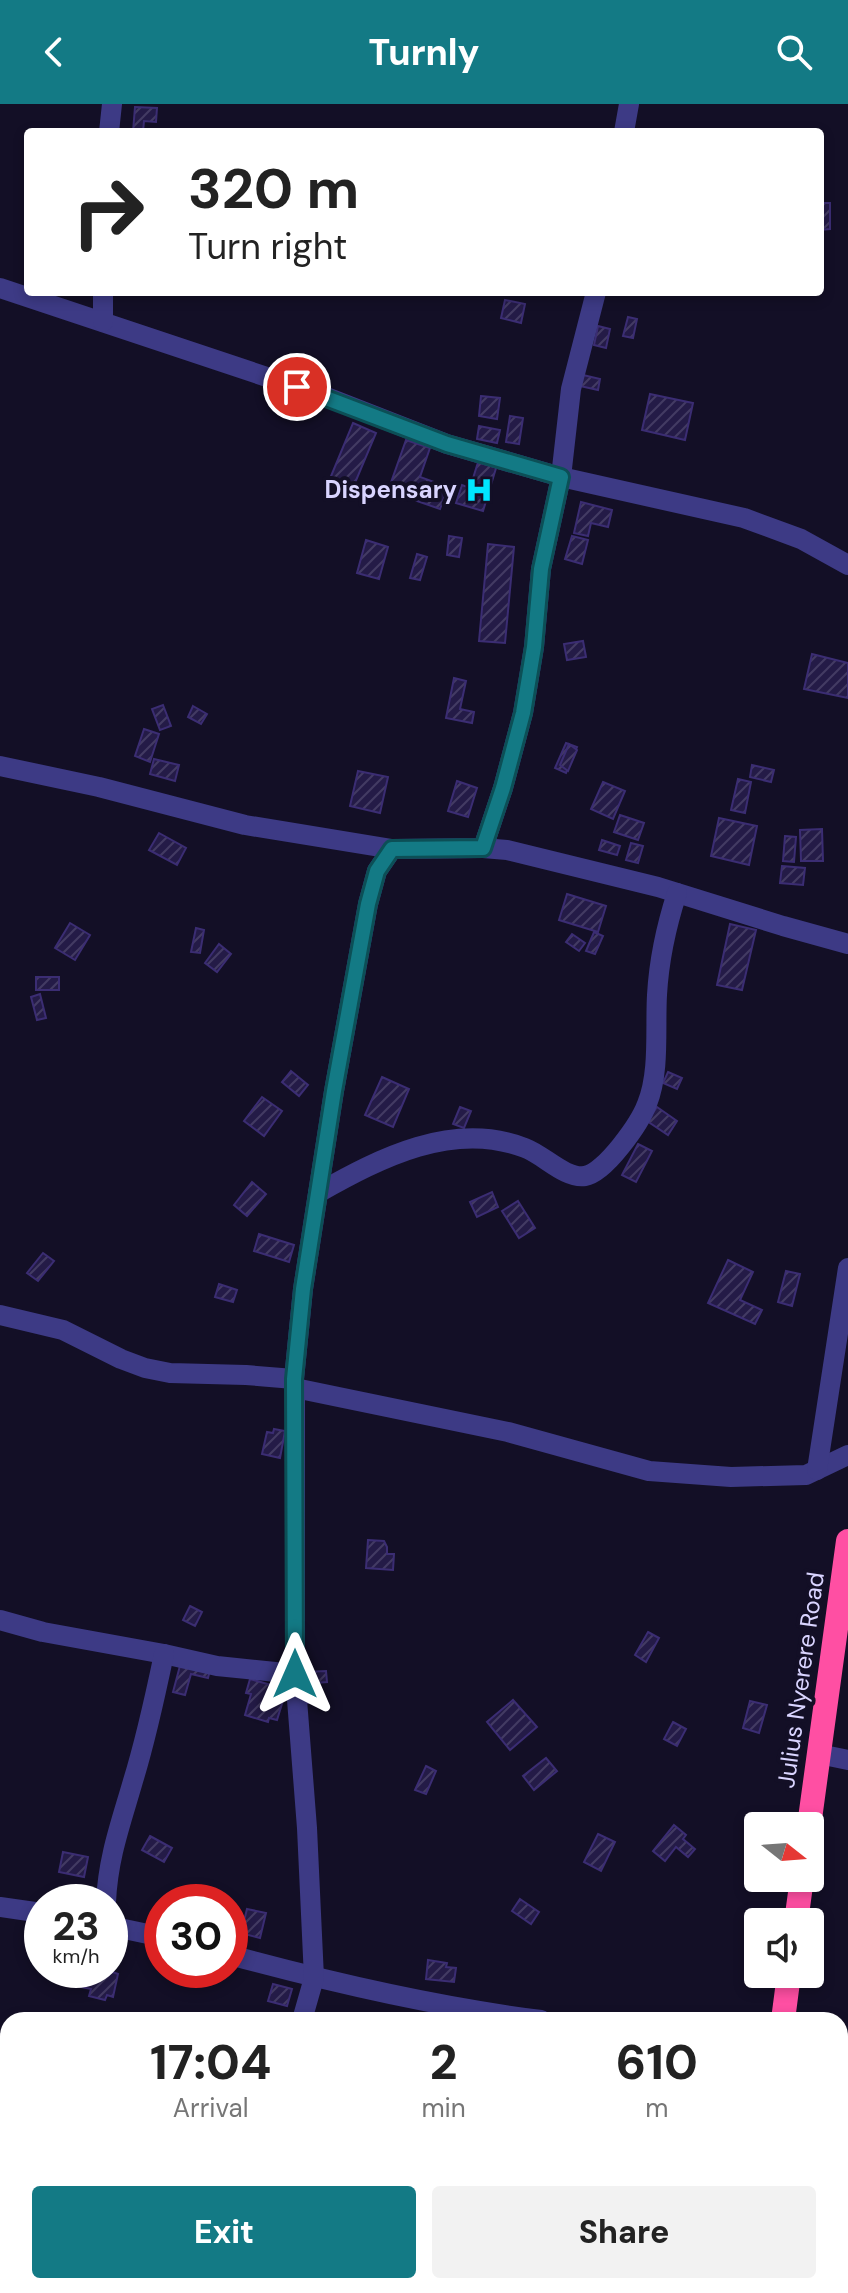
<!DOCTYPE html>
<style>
body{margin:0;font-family:"DM Sans",sans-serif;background:#f2f2f2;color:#222;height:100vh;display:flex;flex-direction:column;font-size:30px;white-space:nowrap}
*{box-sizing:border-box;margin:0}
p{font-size:26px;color:#767676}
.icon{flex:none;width:44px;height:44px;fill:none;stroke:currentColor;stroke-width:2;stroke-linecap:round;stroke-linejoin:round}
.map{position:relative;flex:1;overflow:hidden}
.details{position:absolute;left:0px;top:1908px;width:848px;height:282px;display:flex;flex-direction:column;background:#fff;border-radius:24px 24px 0 0;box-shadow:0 4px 12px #0003}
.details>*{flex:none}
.guide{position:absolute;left:24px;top:24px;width:800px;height:168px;border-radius:8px;box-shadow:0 4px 12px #0003;background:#fff;color:#222;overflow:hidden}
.needle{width:52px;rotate:107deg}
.controls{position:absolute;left:744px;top:1708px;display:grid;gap:16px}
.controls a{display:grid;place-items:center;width:80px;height:80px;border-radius:8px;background:#fff;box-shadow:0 4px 12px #0003;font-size:40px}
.speed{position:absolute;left:24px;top:1780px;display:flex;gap:16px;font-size:40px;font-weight:700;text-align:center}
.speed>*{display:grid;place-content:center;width:104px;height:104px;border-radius:50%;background:#fff;box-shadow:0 4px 12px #0003;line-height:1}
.speed small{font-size:20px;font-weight:400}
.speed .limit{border:12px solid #d22;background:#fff;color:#111}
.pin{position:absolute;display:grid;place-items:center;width:68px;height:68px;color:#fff;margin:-34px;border:4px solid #fff;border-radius:50%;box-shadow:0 2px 8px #0007}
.me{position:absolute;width:88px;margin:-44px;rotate:0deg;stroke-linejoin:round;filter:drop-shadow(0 0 6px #0008)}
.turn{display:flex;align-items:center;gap:28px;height:168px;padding:0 32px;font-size:36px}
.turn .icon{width:104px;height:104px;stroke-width:2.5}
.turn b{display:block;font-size:56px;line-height:68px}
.eta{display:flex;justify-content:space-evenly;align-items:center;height:136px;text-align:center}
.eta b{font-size:48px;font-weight:800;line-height:56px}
.cta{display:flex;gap:16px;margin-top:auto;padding:16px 32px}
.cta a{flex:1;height:92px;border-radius:8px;background:#137a85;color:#fff;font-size:32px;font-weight:800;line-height:92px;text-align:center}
.cta a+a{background:#f2f2f2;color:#222}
header{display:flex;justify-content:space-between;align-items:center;height:104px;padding:0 32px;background:#137a85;color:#fff;font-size:36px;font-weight:800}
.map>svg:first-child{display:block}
.building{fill:url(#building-hatch);stroke:#3b2d73;stroke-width:2}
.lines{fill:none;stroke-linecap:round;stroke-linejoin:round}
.minor{stroke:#3d3a85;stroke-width:20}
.highway{stroke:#ff4fa3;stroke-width:24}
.route-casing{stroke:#0c4f56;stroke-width:20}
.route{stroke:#137a85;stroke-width:14}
.labels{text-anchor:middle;stroke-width:8;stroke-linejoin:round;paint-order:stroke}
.poi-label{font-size:24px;font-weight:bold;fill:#d9d4ff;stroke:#130f26;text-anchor:end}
.street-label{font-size:24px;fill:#d9d4ff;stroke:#130f26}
</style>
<header><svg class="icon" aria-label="back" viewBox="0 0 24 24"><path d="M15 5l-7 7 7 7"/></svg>Turnly<svg class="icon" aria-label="search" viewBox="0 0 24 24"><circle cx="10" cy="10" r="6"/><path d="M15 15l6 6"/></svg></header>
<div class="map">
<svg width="848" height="2189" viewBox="0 0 848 2189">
<defs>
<pattern id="building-hatch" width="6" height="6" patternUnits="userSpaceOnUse" patternTransform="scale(2)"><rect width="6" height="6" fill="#241b47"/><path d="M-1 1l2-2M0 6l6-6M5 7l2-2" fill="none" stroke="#433b63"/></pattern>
</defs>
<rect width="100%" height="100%" fill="#130f26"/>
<!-- building -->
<g class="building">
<path d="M135 3 157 4 156 18 144 17 143 28H133Z"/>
<path d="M820 99H830V125L820 126Z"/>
<path d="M505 196 525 200 521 219 501 214Z"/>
<path d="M628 213 637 215 633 234 623 232Z"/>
<path d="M598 222 610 225 606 244 594 241Z"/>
<path d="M583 271 600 275 598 286 580 282Z"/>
<path d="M650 290 693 299 685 336 642 326Z"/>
<path d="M481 292 500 294 497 315 479 312Z"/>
<path d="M510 312 523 314 519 340 506 338Z"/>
<path d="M353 319 376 329 352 386 329 377Z"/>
<path d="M479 322 500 326 497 339 477 335Z"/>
<path d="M406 336 430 344 420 373 448 383 440 405 388 387Z"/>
<path d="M479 355 497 361 483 407 456 399 462 381 470 384Z"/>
<path d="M581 398 612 406 608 423 591 419 588 432 574 429Z"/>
<path d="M449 432 462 434 459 453 447 451Z"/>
<path d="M572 432 588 436 582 460 565 455Z"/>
<path d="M366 436 388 443 379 475 357 469Z"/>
<path d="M488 440 514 443 505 539 479 537Z"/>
<path d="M417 450 427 453 420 476 410 474Z"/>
<path d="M583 537 586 553 567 556 564 540Z"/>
<path d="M812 550 848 559V594L804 585Z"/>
<path d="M454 574 466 577 460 605 474 608 472 619 446 614Z"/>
<path d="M163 601 171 622 160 626 152 605Z"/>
<path d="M193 602 207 610 201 620 188 613Z"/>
<path d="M144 625 159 630 150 658 135 652Z"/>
<path d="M566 639 577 643 566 669 555 664Z"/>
<path d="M569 640 577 646 568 667 560 661Z"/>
<path d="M154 655 179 661 175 677 150 670Z"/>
<path d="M752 661 774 666 771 678 750 673Z"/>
<path d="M358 667 388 673 380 709 350 702Z"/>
<path d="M738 675 751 678 745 709 731 706Z"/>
<path d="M457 677 477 684 468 713 448 707Z"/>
<path d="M603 678 625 687 613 715 591 705Z"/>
<path d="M620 711 644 719 638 736 614 728Z"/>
<path d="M719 714 757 722 749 761 711 752Z"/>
<path d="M822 725 823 757H801L800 726Z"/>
<path d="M159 729 186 744 177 761 149 746Z"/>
<path d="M785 732 796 733 794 758 783 757Z"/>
<path d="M602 736 620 742 617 751 599 746Z"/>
<path d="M631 739 643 742 638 759 626 756Z"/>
<path d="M782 762 805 764 803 781 780 779Z"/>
<path d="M567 790 606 802 598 828 559 816Z"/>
<path d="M70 819 90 831 75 856 55 844Z"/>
<path d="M730 820 756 826 742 886 717 881Z"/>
<path d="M196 824 204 826 200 849 191 848Z"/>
<path d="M594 828 603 832 595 850 586 847Z"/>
<path d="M572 830 585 839 579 847 566 838Z"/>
<path d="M219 840 231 850 217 868 205 859Z"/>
<rect x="36" y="873" width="23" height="13"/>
<path d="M40 890 46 914 37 916 31 893Z"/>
<path d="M291 967 308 981 299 992 282 978Z"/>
<path d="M668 968 682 974 677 985 663 979Z"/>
<path d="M382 973 409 985 393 1023 365 1011Z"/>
<path d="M262 993 282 1007 264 1032 244 1017Z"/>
<path d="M460 1003 471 1007 464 1024 453 1020Z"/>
<path d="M657 1003 677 1017 668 1031 647 1017Z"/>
<path d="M638 1040 652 1047 636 1078 622 1071Z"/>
<path d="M252 1078 266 1090 247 1112 234 1101Z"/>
<path d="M492 1088 498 1103 477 1113 470 1098Z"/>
<path d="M518 1097 535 1124 519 1134 502 1107Z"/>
<path d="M259 1130 294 1141 289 1158 254 1147Z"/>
<path d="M43 1149 54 1157 38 1177 27 1169Z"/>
<path d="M728 1156 753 1168 740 1196 762 1206 755 1220 708 1199Z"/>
<path d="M786 1167 800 1170 792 1202 778 1198Z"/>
<path d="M219 1180 237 1186 233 1198 215 1193Z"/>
<path d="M274 1325 285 1327 280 1354 262 1350 267 1328 273 1329Z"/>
<path d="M368 1436 384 1437 387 1443V1450H394L393 1466 366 1464Z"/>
<path d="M190 1502 202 1508 195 1522 183 1516Z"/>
<path d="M648 1528 659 1534 646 1558 635 1551Z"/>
<path d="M181 1558 210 1566 208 1574 191 1570 185 1591 173 1588Z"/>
<path d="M326 1567 327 1578 315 1579V1599H305L304 1568Z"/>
<path d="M250 1575 278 1583V1588L285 1590 277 1616 269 1614 268 1618 245 1611 251 1590 246 1589Z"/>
<path d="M513 1596 537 1623 510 1646 487 1618Z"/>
<path d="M750 1597 767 1601 759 1629 743 1624Z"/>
<path d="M673 1618 686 1625 677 1642 664 1635Z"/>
<path d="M546 1654 557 1667 534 1686 523 1672Z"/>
<path d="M426 1662 436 1667 426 1690 415 1686Z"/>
<path d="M674 1721 686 1731 683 1735 695 1745 688 1753 676 1743 665 1757 653 1747Z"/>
<path d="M598 1730 615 1738 601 1767 584 1758Z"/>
<path d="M150 1732 172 1744 164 1758 142 1746Z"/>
<path d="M63 1748 88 1753 84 1773 59 1768Z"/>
<path d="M520 1795 539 1808 531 1820 512 1807Z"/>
<path d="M247 1805 266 1809 260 1834 241 1829Z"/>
<path d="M428 1856 447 1859 446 1863 456 1864 454 1878 426 1875Z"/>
<path d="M75 1866H107L118 1870 113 1893 107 1891 105 1896 89 1892 91 1885 71 1881Z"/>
<path d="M273 1880 292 1885 287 1902 268 1897Z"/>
<path d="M845 2146 848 2147V2189L836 2187 837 2182H840V2170Z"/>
</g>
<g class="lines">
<!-- minor -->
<g class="minor">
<path d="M109 28 112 0"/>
<path d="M624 28 629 0"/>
<path d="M0 184 324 292 447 340 561 373 744 414 801 435 848 461"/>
<path d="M103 188V218"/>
<path d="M0 662 99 683 245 721 392 745 483 744 503 684 523 609 534 543 541 465 561 373 571 285 596 188"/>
<path d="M483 744 507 746 658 783 783 822 848 840"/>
<path d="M318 1089C380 1054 453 1016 525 1044 544 1051 565 1075 585 1072 605 1069 640 1019 647 1000 660 968 655 925 657 891 659 855 666 823 677 789"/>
<path d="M0 1211 63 1226 121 1255 145 1264 170 1269 246 1271 294 1275"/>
<path d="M295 1284 508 1328 649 1367 731 1373 806 1371 848 1351"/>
<path d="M817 1366 848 1164"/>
<path d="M0 1516 43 1528 164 1550 217 1562 295 1570"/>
<path d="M819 1650 848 1656"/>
<path d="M106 1798C108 1753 121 1719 133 1677 146 1635 155 1593 164 1550"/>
<path d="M0 1803 42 1809"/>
<path d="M110 1822 162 1833"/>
<path d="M230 1851C333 1879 436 1903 541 1916"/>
<path d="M302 1916 314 1874 307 1724 295 1570V1284L294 1275 303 1185 334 987 368 800 377 767 392 745"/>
<path d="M840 1952 848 1953"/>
<path d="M0 2089 8 2091"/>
<path d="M539 2182 579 2189"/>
<path d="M194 2189V2182"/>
</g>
<!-- highway -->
<g class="highway">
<path d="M809 1722 848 1437"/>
<path d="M796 1818 802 1774"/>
<path d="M783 1916 789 1870"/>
<path d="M747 2189 748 2182"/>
</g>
</g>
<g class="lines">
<!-- route casing -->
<g class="route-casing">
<path id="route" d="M295 1570 294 1275 303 1185 334 987 368 800 377 767 392 745 483 744 503 684 523 609 534 543 541 465 561 373 447 340 297 283"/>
</g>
<!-- route -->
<use href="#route" class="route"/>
</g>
<!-- icons -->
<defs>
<g id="hospital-bare" transform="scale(2.16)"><path d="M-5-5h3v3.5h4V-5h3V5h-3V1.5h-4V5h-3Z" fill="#00e5ff" stroke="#130f26" stroke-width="2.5" paint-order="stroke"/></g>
</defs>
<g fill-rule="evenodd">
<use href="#hospital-bare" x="479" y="386"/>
</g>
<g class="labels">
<!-- poi labels -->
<g class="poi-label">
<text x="457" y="394">Dispensary</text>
</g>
<!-- street labels -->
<g class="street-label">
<text transform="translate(801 1576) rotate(-82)" y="8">Julius Nyerere Road</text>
</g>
</g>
</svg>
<div class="controls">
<a><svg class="needle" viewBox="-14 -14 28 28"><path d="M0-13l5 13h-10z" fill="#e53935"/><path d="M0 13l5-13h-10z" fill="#767676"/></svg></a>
<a><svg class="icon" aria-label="sound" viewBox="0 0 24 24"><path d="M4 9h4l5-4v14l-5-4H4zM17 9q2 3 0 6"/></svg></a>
</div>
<div class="speed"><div>23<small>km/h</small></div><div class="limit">30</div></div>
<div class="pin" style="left:297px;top:283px;background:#d93025"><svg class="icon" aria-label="arrive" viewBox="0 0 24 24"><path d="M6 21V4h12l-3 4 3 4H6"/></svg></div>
<svg class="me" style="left:295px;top:1570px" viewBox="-20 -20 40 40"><path d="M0-17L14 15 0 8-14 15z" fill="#137a85" stroke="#fff" stroke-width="4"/></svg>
<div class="guide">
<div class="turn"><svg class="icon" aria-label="right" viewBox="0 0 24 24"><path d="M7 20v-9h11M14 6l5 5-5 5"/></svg><div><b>320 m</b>Turn right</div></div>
</div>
<section class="details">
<div class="eta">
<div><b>17:04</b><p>Arrival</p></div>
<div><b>2</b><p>min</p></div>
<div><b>610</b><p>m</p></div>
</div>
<div class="cta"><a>Exit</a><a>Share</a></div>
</section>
</div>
